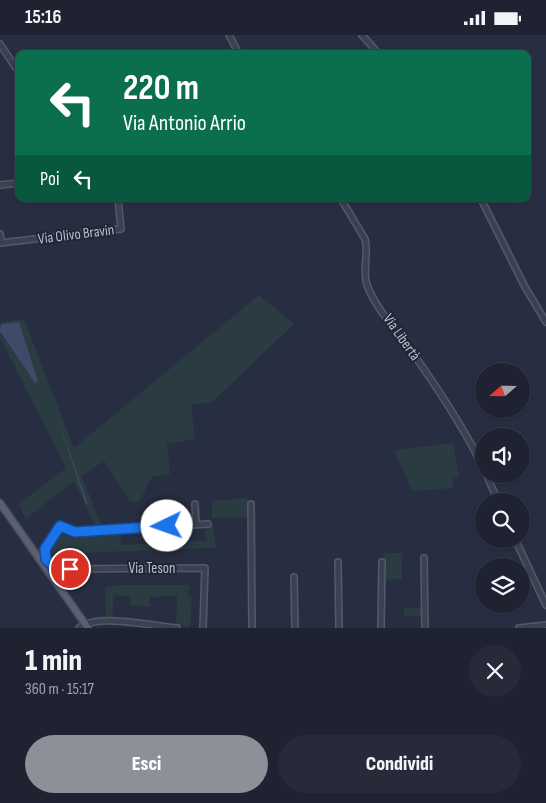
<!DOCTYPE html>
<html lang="it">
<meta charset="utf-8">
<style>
body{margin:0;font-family:"Sofia Sans Condensed",sans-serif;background:#262a39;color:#f1f3f6;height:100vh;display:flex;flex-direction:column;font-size:19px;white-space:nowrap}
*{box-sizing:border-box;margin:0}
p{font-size:16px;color:#a1a4ab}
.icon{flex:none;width:28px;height:28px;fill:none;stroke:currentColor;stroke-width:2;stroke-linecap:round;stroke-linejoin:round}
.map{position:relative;height:593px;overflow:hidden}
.details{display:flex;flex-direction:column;background:#1e2231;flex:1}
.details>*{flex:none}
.banner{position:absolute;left:15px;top:15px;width:516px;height:152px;border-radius:10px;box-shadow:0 1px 4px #0004,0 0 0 1px #3c3f4d;background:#0b6e4f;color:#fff;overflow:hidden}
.needle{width:32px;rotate:250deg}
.controls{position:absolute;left:475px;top:328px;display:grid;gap:10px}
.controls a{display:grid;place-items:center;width:55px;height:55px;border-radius:50%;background:#1e2231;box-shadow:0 1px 4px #0004,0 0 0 1px #3c3f4d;font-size:25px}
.pin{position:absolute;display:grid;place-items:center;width:42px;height:42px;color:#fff;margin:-21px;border:2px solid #fff;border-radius:50%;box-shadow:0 1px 5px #0007}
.me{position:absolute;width:55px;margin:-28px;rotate:267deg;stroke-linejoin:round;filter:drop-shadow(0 0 4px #0008)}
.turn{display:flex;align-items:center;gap:18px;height:105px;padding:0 25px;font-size:22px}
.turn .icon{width:65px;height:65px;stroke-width:2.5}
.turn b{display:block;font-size:35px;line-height:42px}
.then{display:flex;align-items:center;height:48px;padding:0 25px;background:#0003;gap:10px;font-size:19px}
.round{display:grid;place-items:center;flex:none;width:52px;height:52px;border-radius:26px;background:#262a39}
.overview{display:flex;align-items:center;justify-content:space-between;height:85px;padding:0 25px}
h1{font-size:30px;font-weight:800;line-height:38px}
.button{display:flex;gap:10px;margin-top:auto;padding:10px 25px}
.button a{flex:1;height:58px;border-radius:30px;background:#8c9099;color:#fff;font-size:20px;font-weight:800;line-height:58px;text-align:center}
.button a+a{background:#262a39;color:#f1f3f6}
.status{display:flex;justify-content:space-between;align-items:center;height:35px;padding:0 25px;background:#1e2231;direction:ltr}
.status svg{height:14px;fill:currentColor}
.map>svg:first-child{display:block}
.green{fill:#2a3b42}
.water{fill:#3f4a69}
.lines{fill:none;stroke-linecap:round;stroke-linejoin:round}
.stream{stroke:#3f4a69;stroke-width:1}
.minor-casing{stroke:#545968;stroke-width:8}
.major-casing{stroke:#464a5a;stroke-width:9}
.minor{stroke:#3c4151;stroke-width:5}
.major{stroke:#5b6071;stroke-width:6}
.route-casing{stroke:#114b97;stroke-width:12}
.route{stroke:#1a73e8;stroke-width:9}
.labels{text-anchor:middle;stroke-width:4;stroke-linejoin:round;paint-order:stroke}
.street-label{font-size:15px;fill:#b9bdcb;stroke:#212636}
</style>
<div class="status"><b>15:16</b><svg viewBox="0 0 49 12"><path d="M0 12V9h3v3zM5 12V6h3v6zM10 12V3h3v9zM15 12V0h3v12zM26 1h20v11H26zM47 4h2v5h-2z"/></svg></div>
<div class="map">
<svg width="546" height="593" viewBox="0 0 546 593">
<rect width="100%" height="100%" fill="#282e41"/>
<!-- green -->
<g class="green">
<path d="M259 260 294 289 211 368 191 369 195 404 167 409 170 439 152 442 139 467H130L104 426 82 441 101 490H95L74 446 26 484 19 469 66 433 0 303V287L24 284 74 413Z"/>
<path d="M453 408 459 442H452L454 453 412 456 394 415Z"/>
<path d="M248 463 249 482 212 483V466Z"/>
<path d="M205 491H213L216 513 48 519 61 495 75 500 120 499 121 510 206 506Z"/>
<path d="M384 518H402V544L384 545Z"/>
<path d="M118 550H189L188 561 192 562 190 592 176 590 177 561 150 562V572L130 570 131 562 114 560 112 584H106L105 553Z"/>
<path d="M404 572 422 573V581L404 582Z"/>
</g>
<!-- water -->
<g class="water">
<path d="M19 287 38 346 35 348 0 296 1 289Z"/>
<path d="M55 376 88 469H86Z"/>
</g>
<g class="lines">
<!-- stream -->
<g class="stream">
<path d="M0 475 20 503"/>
<path d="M23 508 52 549"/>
</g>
<!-- minor casing -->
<g class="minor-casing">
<g id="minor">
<path d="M229 0 239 19"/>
<path d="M362 0 379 19"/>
<path d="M0 9 16 33"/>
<path d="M0 150 19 148"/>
<path d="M341 164 365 204C369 219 362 235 367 250 376 274 397 296 412 317 439 355 464 393 484 434"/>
<path d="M481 164 525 252 546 287"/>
<path d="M0 199 2 208"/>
<path d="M0 208 121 194 118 164"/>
<path d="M486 439 498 466"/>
<path d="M195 469 196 489"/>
<path d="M251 469 252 593"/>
<path d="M166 473 167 491"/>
<path d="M515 504 546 570"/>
<path d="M424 523 425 593"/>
<path d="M47 527 45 514 60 491 75 497 208 489"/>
<path d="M338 527 339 593"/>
<path d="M43 529 47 527 56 534 205 533 203 593"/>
<path d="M294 542 295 593"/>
<path d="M79 593C98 578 153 591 177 593"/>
<path d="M381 593 382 527"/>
<path d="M519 593 546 590"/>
</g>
</g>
<!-- major casing -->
<g class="major-casing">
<path id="major" d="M0 468 88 593"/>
</g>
<!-- minor -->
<use href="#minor" class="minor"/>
<!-- major -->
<use href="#major" class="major"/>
</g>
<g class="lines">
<!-- route casing -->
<g class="route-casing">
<path id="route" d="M70 534H56L46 524 45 514 60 491 75 497 167 491"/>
</g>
<!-- route -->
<use href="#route" class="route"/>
</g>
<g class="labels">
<!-- street labels -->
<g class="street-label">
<text transform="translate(76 199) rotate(-7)" y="5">Via Olivo Bravin</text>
<text transform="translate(402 302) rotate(55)" y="5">Via Libertà</text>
<text x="152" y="538">Via Teson</text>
</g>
</g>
</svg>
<div class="controls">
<a><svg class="needle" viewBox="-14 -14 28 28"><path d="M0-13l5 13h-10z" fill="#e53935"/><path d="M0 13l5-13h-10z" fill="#a1a4ab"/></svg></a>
<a><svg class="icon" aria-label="sound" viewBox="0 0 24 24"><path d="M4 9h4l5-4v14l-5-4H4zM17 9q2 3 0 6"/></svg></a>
<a><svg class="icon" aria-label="search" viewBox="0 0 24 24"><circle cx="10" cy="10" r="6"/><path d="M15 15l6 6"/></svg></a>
<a><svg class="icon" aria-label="layers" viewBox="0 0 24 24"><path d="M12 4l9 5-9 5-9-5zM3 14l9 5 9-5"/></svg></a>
</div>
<div class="pin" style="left:70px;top:534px;background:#d93025"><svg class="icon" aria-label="arrive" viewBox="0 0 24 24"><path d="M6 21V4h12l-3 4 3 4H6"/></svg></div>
<svg class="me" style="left:167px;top:491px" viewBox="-20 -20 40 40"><circle r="19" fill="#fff"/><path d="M0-13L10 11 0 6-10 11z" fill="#1a73e8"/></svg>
<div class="banner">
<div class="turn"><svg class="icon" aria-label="left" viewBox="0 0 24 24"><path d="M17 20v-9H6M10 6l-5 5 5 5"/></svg><div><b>220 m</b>Via Antonio Arrio</div></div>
<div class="then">Poi<svg class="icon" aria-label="left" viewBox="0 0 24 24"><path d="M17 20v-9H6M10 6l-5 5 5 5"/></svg></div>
</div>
</div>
<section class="details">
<div class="overview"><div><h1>1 min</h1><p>360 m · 15:17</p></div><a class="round"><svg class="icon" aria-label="close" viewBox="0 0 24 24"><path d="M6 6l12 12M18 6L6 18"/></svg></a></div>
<div class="button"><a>Esci</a><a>Condividi</a></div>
</section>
